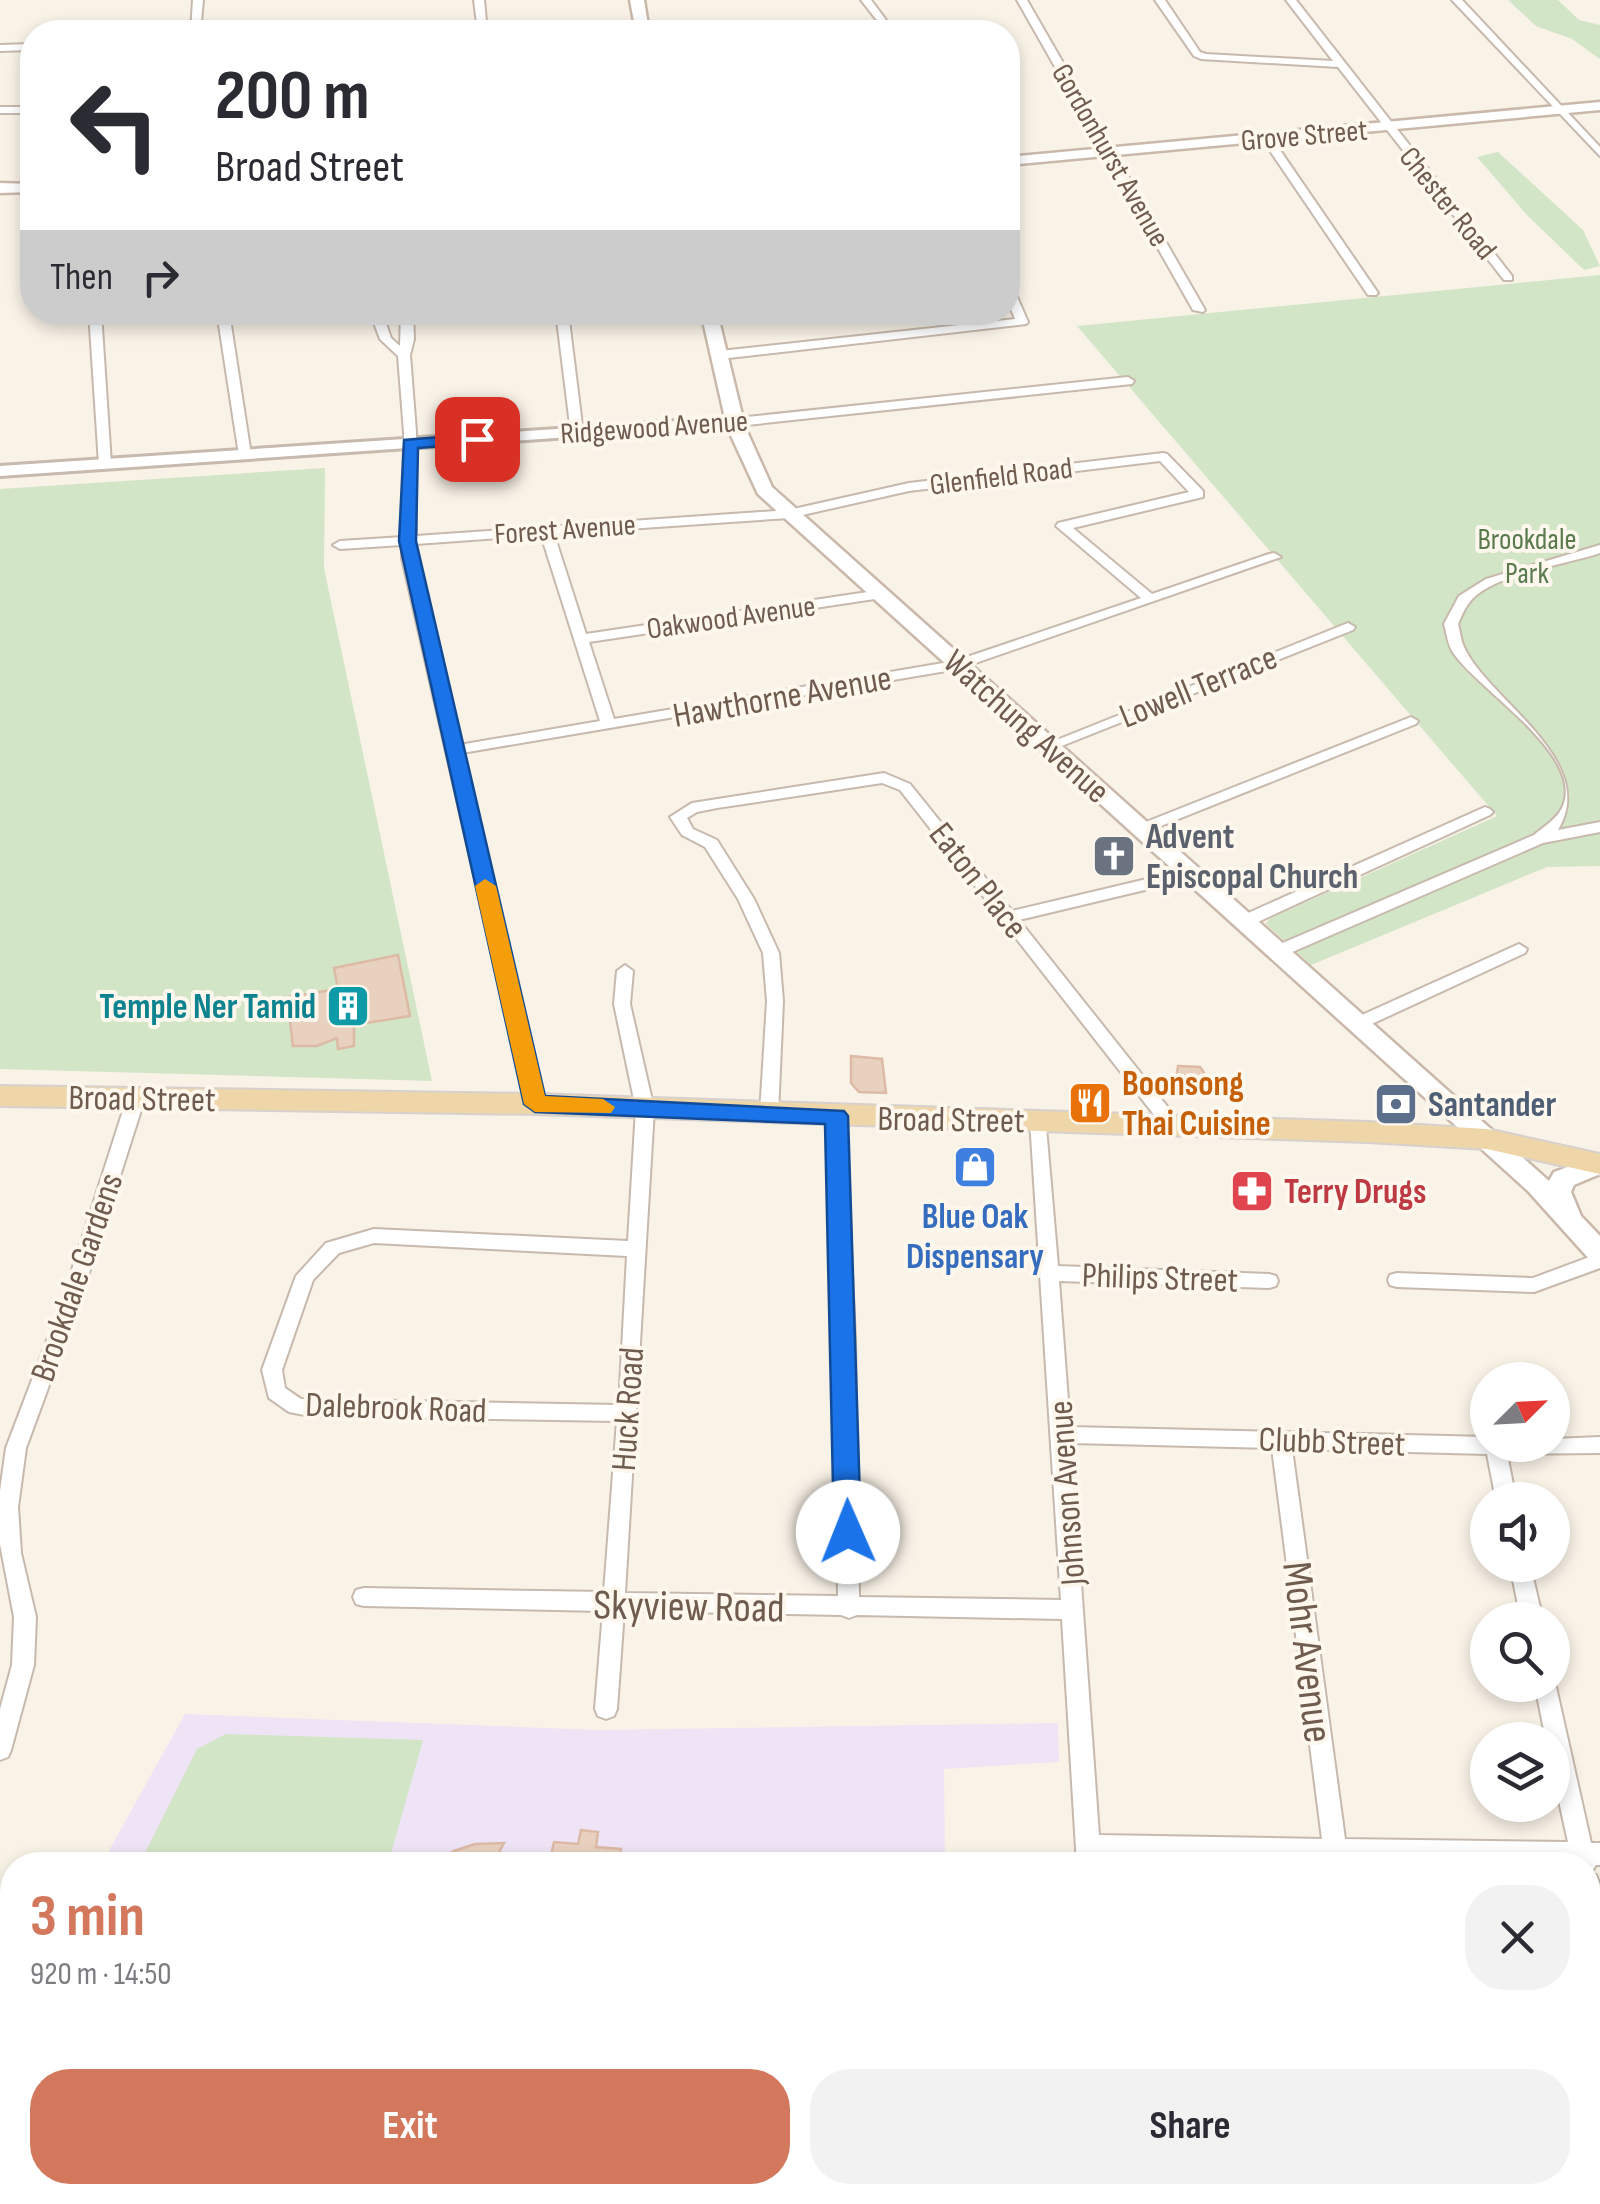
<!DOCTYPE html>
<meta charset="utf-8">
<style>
body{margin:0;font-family:"Sofia Sans Condensed",sans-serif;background:#f2f2f3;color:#2b2b33;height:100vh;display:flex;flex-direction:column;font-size:38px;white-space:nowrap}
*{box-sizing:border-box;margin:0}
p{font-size:32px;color:#7c7c81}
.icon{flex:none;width:55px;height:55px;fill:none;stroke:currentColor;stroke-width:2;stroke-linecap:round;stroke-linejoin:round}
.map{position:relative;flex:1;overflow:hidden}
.details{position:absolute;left:0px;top:1852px;width:1600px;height:352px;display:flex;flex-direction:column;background:#fff;border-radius:40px 40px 0 0;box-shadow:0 5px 15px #0003}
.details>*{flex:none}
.top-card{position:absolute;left:20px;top:20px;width:1000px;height:305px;border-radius:40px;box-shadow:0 5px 15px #0003;background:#fff;color:#2b2b33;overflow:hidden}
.needle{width:65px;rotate:66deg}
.tools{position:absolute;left:1470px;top:1362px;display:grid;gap:20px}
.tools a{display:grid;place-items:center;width:100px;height:100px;border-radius:50%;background:#fff;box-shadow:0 5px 15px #0003;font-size:50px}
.pin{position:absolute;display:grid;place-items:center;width:85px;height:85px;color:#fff;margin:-42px;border-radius:20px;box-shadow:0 5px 15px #0006}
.me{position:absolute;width:110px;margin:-55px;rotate:359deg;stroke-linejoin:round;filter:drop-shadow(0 0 8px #0008)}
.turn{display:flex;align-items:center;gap:35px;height:210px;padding:0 30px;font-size:45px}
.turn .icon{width:130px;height:130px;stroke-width:2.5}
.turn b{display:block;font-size:70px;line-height:85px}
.then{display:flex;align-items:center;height:95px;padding:0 30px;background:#0003;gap:20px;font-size:38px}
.round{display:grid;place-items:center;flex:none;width:105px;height:105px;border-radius:40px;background:#f2f2f3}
.summary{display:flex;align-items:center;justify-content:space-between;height:170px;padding:0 30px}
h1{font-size:60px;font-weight:700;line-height:75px;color:#d3785c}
.cta{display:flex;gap:20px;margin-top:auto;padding:20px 30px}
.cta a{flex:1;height:115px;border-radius:40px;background:#d3785c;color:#fff;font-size:40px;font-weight:700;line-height:115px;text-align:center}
.cta a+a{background:#f2f2f3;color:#2b2b33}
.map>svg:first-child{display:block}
.education{fill:#efe4f6}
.green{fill:#d3e5c7}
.building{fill:#e9d1c0;stroke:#dcbaa5;stroke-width:2.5}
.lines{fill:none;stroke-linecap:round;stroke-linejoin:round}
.minor-casing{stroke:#c7b9ad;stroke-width:4}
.tertiary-casing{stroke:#c7b9ad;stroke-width:6}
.secondary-casing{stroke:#cab9ab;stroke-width:5}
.primary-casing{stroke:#d7d1ce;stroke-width:4}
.minor{fill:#fff;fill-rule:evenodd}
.tertiary{fill:#fff;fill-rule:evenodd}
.secondary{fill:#fff;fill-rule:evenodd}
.primary{fill:#efd6a8;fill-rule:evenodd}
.route{fill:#1a73e8;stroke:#114b97;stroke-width:2.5}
.slow{fill:#f59e0b}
.labels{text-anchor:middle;stroke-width:8;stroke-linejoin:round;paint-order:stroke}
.far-street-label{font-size:30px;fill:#705b4f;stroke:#fdf7ed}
.far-park-label{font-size:30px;fill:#587a4c;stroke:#fdf7ed}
.street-label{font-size:35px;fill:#705b4f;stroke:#fdf7ed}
.worship-label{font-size:35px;font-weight:bold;fill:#5b616d;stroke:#fdf7ed;text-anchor:start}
.culture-label{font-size:35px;font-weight:bold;fill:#0d838f;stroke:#fdf7ed;text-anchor:end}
.food-label{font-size:35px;font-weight:bold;fill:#c56008;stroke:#fdf7ed;text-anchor:start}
.service-label{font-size:35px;font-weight:bold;fill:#4e5e75;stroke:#fdf7ed;text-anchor:start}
.health-label{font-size:35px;font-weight:bold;fill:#be3a42;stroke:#fdf7ed;text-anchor:start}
.shop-label{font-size:35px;font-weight:bold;fill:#366cbe;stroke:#fdf7ed}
.near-street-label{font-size:42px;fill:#705b4f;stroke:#fdf7ed}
</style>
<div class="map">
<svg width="1600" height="2204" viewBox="0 0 1600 2204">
<rect width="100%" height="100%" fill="#f9f2e7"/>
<!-- education -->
<g class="education">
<path d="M185 1714 598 1730 1058 1723 1059 1762 944 1769 945 1865H101Z"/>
<path d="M12 2024V2192H947V2204H0V2047Z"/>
</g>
<!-- green -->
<g class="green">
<path d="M1508 0H1558L1579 20 1600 25V59L1572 39 1536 26Z"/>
<path d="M1498 152 1583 230 1600 266 1584 270 1527 215 1477 157Z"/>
<path d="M1600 275V866L1547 867 1311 965 1266 924 1269 919 1497 816 1077 326Z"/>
<path d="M325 468 324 568 432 1081 0 1069V489Z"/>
<path d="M226 1734 423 1740 390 1857 384 1865H139L197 1749Z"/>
<path d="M12 2076V2192L215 2193 201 2204H0V2104Z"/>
</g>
<!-- building -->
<g class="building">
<path d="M398 955 410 1016 354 1025V1046L338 1049 337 1038 317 1046H293L287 997 338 989 334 968Z"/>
<path d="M851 1056 882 1059 886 1093 859 1092 851 1083Z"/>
<path d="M1178 1066 1200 1067 1210 1081 1192 1087 1175 1085Z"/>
<path d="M581 1830 598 1832 596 1847 621 1849 619 1865H549L554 1842 578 1844Z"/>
<path d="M504 1843 492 1865H433L454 1851 475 1844Z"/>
</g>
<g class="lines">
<!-- minor casing -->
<g class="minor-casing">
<g id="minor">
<path d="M193 0H203L200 32H191Z"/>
<path d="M474 0H484L487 32H478Z"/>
<path d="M861 0H871L895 32H886Z"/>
<path d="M1017 0H1027L1205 310 1203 312 1193 310Z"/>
<path d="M1155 0H1165L1200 52 1206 54 1333 61 1286 0H1296L1512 276V280H1504L1338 67 1201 59 1194 56Z"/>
<path d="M1452 0H1462L1600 147V156Z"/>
<path d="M32 44V50L0 51V45Z"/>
<rect x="0" y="107" width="32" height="6"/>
<path d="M1263 137H1271L1378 293 1376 295H1368L1262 139Z"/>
<path d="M1008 287 1014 290 1028 322 1026 324 720 359 714 355 720 351 1015 319 1008 302Z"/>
<path d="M89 312H101L111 464 105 468 99 464Z"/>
<path d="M217 312H229L251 455 245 459 239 455Z"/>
<path d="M370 312H382L391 338 400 346 401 312H413L414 339 410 355 416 432V536L789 510 909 483 1163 453 1167 454 1203 491V497L1073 528 1152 594 1269 554 1274 553 1281 557 958 669 462 753 544 1104 535 1110 526 1104 402 558V545L340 549 333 545 340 541 403 537 404 432 398 356 380 339ZM1160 461 1189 492 1058 523 1056 526 1141 598 955 661 614 719 589 642 881 598 888 594 881 590 586 634 554 534 789 518 909 491ZM541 535 600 721 459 745 416 558V544Z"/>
<path d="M556 312H568L583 433 577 437 571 433Z"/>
<path d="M1128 377 1134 381 1132 384 737 426 731 422 737 418Z"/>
<path d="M1600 545V553C1566 565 1490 574 1469 603 1464 609 1461 618 1458 624 1460 631 1461 641 1464 647 1488 700 1600 760 1558 830L1600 822V832L1543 843 1283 956H1271L1269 952 1271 948 1534 835C1542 828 1557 819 1562 808 1587 757 1481 692 1454 654 1448 646 1447 635 1444 624L1459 596 1486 579Z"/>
<path d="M1348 623 1355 627 1353 630 1054 749H1044L1042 746Z"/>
<path d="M1411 717 1418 721 1416 724 1141 834 1133 829 1136 826Z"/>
<path d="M884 773 910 784 1012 911 1189 869 1195 870 1197 874 1195 878 1019 920 1178 1120 1181 1125 1178 1130H1166L900 790 882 783 717 808 697 812 687 818 693 829 717 840 754 899 779 953 783 1001 778 1114 775 1118H763L760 1114 767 1001 763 953 738 899 705 847 682 835 670 817 692 803Z"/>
<path d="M1485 807 1490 809 1493 812 1490 815 1249 926H1237L1235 922 1237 918Z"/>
<path d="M1519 944 1527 949 1525 953 1363 1028H1351L1349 1024 1351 1020Z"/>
<path d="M625 965 633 971 630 1004 654 1109 625 1593 838 1596 835 1339 827 1116 836 1110 845 1116 855 1339 859 1597 1061 1600 1030 1120 1033 1115H1045L1058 1266 1269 1274 1276 1276 1278 1281 1276 1286 1269 1288 1059 1281 1070 1427 1488 1437V1445H1552V1439L1600 1437V1453L1507 1454 1516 1500H1496L1487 1454 1292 1449 1345 1839 1568 1842 1552 1769V1740H1546L1535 1685H1552L1554 1678 1591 1843H1600V1865H1596L1591 1873 1596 1875 1600 1885V1954L1592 1950 1588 1939V1865L1348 1861 1349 1865H1325V1861L1100 1857 1101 1865H1077L1062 1619 857 1615 849 1618 841 1615 624 1611 617 1709 614 1716 606 1719 598 1716 595 1709 603 1611 364 1606 356 1604 353 1597 356 1590 364 1588 604 1592 617 1421 310 1416 289 1412 269 1398 262 1370 296 1276 326 1243 374 1229 628 1241 636 1109 614 1004 617 971ZM374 1243 627 1256 619 1405 301 1399 285 1388 282 1370 313 1280 339 1253ZM1071 1443 1272 1448 1322 1839 1099 1835Z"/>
<path d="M136 1092 145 1098 80 1301 26 1448 18 1507 21 1553 36 1617 34 1665 11 1750 8 1757 0 1760V1709L12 1665 14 1617 0 1544V1491L6 1448 62 1301 127 1098Z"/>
<path d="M1600 1253V1268L1534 1292 1397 1287 1390 1285 1388 1280 1390 1275 1397 1273 1533 1278Z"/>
<path d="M1510 1565H1530L1543 1620H1521Z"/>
<path d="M785 2192 827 2195 831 2204H786L783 2198Z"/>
<path d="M1096 2192H1122L1123 2204H1097Z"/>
<path d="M1366 2192H1392L1394 2204H1368Z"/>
</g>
</g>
<!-- tertiary casing -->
<g class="tertiary-casing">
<path id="tertiary" d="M737 417 743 419V425L0 476V466Z"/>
</g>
<!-- secondary casing -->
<g class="secondary-casing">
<g id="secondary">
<path d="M630 0H644L649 32H636Z"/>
<path d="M1600 102V110L1008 165V157Z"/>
<path d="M0 183 32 184V192L0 193Z"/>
<path d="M701 312H717L745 427 772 487 1549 1181 1554 1172 1600 1155V1174L1574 1185 1571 1192 1581 1216 1600 1236V1264L1591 1261 1528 1191 758 494 727 427Z"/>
</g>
</g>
<!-- primary casing -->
<g class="primary-casing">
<path id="primary" d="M0 1086 535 1094 1368 1122 1487 1129 1600 1154V1174L1487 1149 1368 1142 535 1114 0 1106Z"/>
</g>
<!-- minor -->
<use href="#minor" class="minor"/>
<!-- tertiary -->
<use href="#tertiary" class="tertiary"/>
<!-- secondary -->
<use href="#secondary" class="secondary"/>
<!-- primary -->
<use href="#primary" class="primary"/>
</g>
<!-- route -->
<path class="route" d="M477 434 485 439 483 443 418 448 416 541 545 1096 844 1111 848 1116 861 1532 857 1540 848 1543 838 1540 834 1532 825 1124 535 1112 524 1104 399 541 404 440Z"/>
<!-- slow -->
<path class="slow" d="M485 879 496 886 545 1096 603 1099 615 1107 611 1113 535 1112 524 1104 475 886Z"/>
<!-- icons -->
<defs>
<g id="church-square" transform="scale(2.25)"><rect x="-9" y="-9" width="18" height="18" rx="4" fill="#6b7280" stroke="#fdf7ed"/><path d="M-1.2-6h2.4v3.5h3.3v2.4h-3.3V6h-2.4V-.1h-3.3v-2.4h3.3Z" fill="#fff"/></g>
<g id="building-square" transform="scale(2.25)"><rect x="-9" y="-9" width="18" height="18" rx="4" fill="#0f9aa8" stroke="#fdf7ed"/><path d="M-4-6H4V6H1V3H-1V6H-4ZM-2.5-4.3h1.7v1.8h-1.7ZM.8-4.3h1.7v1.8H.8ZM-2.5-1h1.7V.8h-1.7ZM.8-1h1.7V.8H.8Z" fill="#fff"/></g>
<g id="restaurant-square" transform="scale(2.25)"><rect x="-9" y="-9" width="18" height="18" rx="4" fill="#e8710a" stroke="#fdf7ed"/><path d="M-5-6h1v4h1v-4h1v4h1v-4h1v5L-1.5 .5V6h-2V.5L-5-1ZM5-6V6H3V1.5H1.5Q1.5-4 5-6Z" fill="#fff"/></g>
<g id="bank-square" transform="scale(2.25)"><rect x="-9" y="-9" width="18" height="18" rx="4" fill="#5c6f8a" stroke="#fdf7ed"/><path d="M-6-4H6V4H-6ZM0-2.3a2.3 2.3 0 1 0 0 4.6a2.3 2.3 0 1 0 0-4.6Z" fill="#fff"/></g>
<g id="shop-square" transform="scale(2.25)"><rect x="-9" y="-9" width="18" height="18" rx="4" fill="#3f7fe0" stroke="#fdf7ed"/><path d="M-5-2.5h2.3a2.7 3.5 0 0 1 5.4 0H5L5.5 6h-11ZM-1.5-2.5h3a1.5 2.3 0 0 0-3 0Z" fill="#fff"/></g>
<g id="pharmacy-square" transform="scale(2.25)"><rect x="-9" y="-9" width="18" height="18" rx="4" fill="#e0444e" stroke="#fdf7ed"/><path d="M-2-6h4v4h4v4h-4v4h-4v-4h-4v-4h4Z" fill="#fff"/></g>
</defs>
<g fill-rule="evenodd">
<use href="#church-square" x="1114" y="856"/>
<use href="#building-square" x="348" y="1006"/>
<use href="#restaurant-square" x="1090" y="1103"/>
<use href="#bank-square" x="1396" y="1104"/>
<use href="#shop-square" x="975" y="1167"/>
<use href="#pharmacy-square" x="1252" y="1191"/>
</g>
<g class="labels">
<!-- far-street labels -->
<g class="far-street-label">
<text transform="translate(1304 135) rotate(-5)" y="10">Grove Street</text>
<text transform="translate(1111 155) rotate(60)" y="10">Gordonhurst Avenue</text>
<text transform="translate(1448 203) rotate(51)" y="10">Chester Road</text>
<text transform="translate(654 427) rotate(-4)" y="10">Ridgewood Avenue</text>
<text transform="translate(1001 476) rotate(-7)" y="10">Glenfield Road</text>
<text transform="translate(565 529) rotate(-4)" y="10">Forest Avenue</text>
<text transform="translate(731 617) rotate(-8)" y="10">Oakwood Avenue</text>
</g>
<!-- far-park labels -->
<g class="far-park-label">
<text x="1527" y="549">Brookdale<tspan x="1527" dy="34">Park</tspan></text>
</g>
<!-- street labels -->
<g class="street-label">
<text transform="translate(1198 686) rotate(-22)" y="12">Lowell Terrace</text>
<text transform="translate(782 696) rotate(-10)" y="12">Hawthorne Avenue</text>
<text transform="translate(1027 726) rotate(42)" y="12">Watchung Avenue</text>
<text transform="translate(979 880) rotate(52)" y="12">Eaton Place</text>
<text transform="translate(142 1098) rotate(1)" y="12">Broad Street</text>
<text transform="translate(951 1119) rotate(1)" y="12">Broad Street</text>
<text transform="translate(76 1277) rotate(-71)" y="12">Brookdale Gardens</text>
<text transform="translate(1160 1277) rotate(2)" y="12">Philips Street</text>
<text transform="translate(396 1407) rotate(2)" y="12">Dalebrook Road</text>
<text transform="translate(627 1409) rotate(-86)" y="12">Huck Road</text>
<text transform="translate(1332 1441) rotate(2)" y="12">Clubb Street</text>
<text transform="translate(1066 1493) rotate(-94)" y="12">Johnson Avenue</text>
</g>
<!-- worship labels -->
<g class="worship-label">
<text x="1146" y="848">Advent<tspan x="1146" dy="40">Episcopal Church</tspan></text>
</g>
<!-- culture labels -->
<g class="culture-label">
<text x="316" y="1018">Temple Ner Tamid</text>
</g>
<!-- food labels -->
<g class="food-label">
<text x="1122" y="1095">Boonsong<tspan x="1122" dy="40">Thai Cuisine</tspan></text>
</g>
<!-- service labels -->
<g class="service-label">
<text x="1428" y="1116">Santander</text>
</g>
<!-- health labels -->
<g class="health-label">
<text x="1284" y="1203">Terry Drugs</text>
</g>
<!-- shop labels -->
<g class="shop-label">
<text x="975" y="1228">Blue Oak<tspan x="975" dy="40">Dispensary</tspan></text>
</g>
<!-- near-street labels -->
<g class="near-street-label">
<text transform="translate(689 1605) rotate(1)" y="15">Skyview Road</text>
<text transform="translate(1309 1652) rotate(83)" y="15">Mohr Avenue</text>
</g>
</g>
</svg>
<div class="tools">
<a><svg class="needle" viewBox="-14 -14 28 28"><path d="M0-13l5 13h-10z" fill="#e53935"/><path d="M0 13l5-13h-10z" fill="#7c7c81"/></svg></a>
<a><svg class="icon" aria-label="sound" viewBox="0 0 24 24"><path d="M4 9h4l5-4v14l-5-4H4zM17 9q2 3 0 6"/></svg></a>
<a><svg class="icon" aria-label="search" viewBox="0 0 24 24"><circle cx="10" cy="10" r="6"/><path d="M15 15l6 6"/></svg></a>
<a><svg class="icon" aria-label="layers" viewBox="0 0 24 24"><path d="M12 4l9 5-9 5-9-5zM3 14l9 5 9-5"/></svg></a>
</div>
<div class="pin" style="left:477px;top:439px;background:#d93025"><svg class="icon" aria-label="arrive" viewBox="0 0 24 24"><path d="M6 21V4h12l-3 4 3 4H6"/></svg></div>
<svg class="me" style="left:848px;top:1532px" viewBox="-20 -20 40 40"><circle r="19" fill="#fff"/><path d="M0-13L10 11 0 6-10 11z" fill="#1a73e8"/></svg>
<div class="top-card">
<div class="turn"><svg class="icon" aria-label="left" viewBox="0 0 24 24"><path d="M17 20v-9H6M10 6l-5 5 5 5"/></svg><div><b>200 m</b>Broad Street</div></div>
<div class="then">Then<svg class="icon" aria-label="right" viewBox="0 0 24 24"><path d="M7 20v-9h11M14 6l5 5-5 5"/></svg></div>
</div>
<section class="details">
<div class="summary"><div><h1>3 min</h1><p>920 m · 14:50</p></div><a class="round"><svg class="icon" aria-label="close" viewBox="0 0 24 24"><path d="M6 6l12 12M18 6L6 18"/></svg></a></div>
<div class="cta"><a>Exit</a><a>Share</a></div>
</section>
</div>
